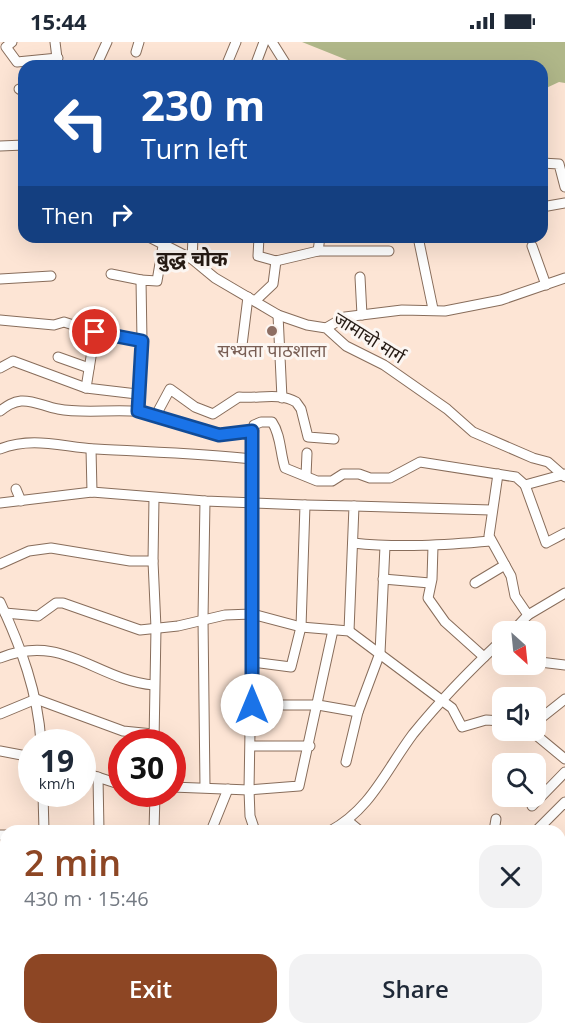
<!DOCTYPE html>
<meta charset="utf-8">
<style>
body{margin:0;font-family:"Open Sans","Noto Sans Devanagari",sans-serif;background:#f2f2f3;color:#1f2937;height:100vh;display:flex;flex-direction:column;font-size:22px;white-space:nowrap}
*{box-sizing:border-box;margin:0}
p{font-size:20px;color:#747a83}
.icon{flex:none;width:33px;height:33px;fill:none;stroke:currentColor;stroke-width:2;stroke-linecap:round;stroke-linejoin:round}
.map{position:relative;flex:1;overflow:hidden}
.details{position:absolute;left:0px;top:783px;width:566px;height:210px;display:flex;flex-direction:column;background:#fff;border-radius:18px 18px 0 0;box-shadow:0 6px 24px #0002}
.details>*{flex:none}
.top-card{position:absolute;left:18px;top:18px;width:530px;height:183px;border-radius:18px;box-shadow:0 6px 24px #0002;background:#1a4fa0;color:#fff;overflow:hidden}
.needle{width:39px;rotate:153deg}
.tools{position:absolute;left:492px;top:579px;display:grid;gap:12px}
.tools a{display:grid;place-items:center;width:54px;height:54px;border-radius:12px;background:#fff;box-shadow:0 6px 24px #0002;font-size:30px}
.speed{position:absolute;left:18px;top:687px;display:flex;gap:12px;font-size:30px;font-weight:700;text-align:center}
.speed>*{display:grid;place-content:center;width:78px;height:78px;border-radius:50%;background:#fff;box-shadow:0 6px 24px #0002;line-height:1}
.speed small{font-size:15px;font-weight:400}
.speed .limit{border:9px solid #d22;background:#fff;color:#111}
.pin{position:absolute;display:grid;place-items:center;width:51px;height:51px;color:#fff;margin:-26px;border:3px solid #fff;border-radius:50%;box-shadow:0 2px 6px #0007}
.me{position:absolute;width:66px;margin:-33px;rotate:0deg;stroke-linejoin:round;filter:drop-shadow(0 0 4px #0008)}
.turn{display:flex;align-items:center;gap:21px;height:126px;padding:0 24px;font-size:27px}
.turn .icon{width:78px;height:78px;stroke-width:2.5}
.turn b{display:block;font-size:42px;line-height:51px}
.then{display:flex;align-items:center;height:57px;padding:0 24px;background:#0003;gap:12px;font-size:22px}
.round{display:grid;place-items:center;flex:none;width:63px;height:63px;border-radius:18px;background:#f2f2f3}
.head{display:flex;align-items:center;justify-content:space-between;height:102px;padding:0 24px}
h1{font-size:36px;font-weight:600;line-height:45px;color:#8d4624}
.cta{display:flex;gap:12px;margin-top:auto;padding:12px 24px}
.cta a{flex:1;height:69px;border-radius:18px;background:#8d4624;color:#fff;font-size:24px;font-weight:600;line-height:69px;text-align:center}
.cta a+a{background:#f2f2f3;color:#1f2937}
.status{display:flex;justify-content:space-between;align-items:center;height:42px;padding:0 30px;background:#fff;direction:ltr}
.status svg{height:16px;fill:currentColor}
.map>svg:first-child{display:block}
.forest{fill:#b0b789}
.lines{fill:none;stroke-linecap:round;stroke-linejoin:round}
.minor-casing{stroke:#886d5b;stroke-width:11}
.minor{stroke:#fff;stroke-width:9}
.route-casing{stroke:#114b97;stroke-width:15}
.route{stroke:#1a73e8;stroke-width:10}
.education-dot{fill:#8d6e63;stroke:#fcf6f2;stroke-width:2}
.labels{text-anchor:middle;stroke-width:6;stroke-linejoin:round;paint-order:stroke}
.street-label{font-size:18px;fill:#261b14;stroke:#fcf6f2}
.education-label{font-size:18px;fill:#785e54;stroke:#fcf6f2}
.neighbourhood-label{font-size:20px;font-weight:bold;fill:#261b14;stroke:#fcf6f2}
</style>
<div class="status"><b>15:44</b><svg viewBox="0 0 49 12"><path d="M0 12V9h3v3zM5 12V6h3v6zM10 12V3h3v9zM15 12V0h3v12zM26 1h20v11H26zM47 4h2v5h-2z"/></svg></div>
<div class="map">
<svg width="565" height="993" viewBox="0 0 565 993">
<rect width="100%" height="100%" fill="#fde5d5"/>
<!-- forest -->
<path class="forest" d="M302 0H565V41L559 40 542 48V24H372L357 22Z"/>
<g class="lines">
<!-- minor casing -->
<g class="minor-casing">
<g id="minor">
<path d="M12 0 6 5 17 20 58 16"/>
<path d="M55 0 58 24"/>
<path d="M272 0 287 24"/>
<path d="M136 10 139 0"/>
<path d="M96 24 107 0"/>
<path d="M226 24 236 0"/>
<path d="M255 24 264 0"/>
<path d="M19 47 24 50"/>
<path d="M0 104 24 103"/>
<path d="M542 121 559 122 565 145"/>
<path d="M542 165 565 161"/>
<path d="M149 195 192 217 215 236 278 273 307 283 326 286 346 304 384 323 447 367 473 390 533 416 548 420 565 435"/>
<path d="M259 195 258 214 276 219 318 209H389"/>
<path d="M418 195 433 267"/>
<path d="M532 204 546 243"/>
<path d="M318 209 320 195"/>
<path d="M192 217 193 195"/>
<path d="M111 232 141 238"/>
<path d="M360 235 362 273"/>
<path d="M0 237 51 234"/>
<path d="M255 259 273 242 276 219"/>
<path d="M278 273 282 356"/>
<path d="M0 278 54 283 64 280 95 290 142 299 141 238 157 239 163 204"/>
<path d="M326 286 345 275 402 268 445 269 501 258 565 236"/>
<path d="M95 290 86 346 137 352"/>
<path d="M242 303 248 255"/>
<path d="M58 315 89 326"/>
<path d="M0 326 13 319 86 346"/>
<path d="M0 369C7 364 12 360 21 359 34 358 45 365 58 367 88 373 128 364 156 373L170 347 195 365 213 372 239 355C258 357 279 350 296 360L301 367 308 395 334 397"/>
<path d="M138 369 142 299"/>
<path d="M156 373 170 380 219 393 252 389"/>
<path d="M0 407C33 394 62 405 96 407 148 410 200 411 252 417V572L301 585 349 589 452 666 462 685 486 678 502 679"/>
<path d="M91 407 92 450"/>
<path d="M252 417 254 383 261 380H272C281 393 280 411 285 426L317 439H332L343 432H359L370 436H390L420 420 516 435 525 443"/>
<path d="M498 432 489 494 511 534 515 554 528 573"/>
<path d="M565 432 525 443 546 501 565 491"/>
<path d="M306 434 307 411"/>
<path d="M16 447 21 459"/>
<path d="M0 461 92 450 205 459 305 463 301 585 291 625 252 620"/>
<path d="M305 463 354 464 349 589"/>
<path d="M354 464 491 468"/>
<path d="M353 501C399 506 445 503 491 499"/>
<path d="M433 504 432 537 428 556 445 580 484 615"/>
<path d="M0 522 29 509 51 506 130 519H153"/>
<path d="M383 537 430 541"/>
<path d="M475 541 505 523"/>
<path d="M0 560C21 605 38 651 41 700"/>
<path d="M5 571 38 574 56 561H63L140 588 178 584 225 573 252 572 249 748 250 774 255 789"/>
<path d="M512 590 528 573 565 551"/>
<path d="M0 616C64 590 95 638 154 643"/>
<path d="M540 620 565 623"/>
<path d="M252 663H318L358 670"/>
<path d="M0 672 36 657 123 689 153 692"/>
<path d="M536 680 565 657"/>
<path d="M530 688 565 717"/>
<path d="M154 700 156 586 153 519 154 456"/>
<path d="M251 704H310"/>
<path d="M0 709 32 715"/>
<path d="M346 720 358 670 380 611 385 504"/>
<path d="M82 730 122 743"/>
<path d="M98 735 99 789"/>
<path d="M172 745 249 748 299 744 333 588"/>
<path d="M205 745 203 577 205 459"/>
<path d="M43 752 44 789"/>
<path d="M532 764 565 730"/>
<path d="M348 779 360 789"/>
<path d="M537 788 565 760"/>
<path d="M154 789 155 752"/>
<path d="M211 789 228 747"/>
<path d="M330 789C371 767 386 728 413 692 439 660 472 626 502 598"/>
<path d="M494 789 496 777"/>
<path d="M0 793H6"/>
<path d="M560 864 565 857"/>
<path d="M0 909H6"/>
<path d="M0 961H6"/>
<path d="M210 987 211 993"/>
<path d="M314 987 330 993"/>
<path d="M374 987V993"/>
<path d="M442 987 443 993"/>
<path d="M501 987V993"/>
<path d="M45 993V987"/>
<path d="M114 993 116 987"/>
<path d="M167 993 168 987"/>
</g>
</g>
<!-- minor -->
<use href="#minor" class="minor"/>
</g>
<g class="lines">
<!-- route casing -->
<g class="route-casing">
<path id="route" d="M95 290 142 299 138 369 219 393 252 389V663"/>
</g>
<!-- route -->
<use href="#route" class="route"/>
</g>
<!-- markers -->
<circle class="education-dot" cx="272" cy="289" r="6"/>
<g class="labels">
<!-- street labels -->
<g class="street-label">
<text transform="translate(369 296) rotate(32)" y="6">जामाचो मार्ग</text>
</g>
<!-- education labels -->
<g class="education-label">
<text x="272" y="315">सभ्यता पाठशाला</text>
</g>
<!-- neighbourhood labels -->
<g class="neighbourhood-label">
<text x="192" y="224">बुद्ध चोक</text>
</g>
</g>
</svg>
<div class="tools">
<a><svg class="needle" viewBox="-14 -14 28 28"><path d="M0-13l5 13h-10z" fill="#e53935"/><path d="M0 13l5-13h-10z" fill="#747a83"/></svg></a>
<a><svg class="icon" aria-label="sound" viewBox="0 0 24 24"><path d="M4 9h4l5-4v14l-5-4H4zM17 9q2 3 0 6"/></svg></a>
<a><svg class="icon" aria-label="search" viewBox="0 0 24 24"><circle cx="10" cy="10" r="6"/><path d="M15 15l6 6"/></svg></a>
</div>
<div class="speed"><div>19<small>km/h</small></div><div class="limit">30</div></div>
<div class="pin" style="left:95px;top:290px;background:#d93025"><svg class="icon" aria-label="arrive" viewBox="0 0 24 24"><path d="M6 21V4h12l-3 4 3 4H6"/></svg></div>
<svg class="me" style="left:252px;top:663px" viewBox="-20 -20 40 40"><circle r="19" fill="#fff"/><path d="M0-13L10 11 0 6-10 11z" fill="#1a73e8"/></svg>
<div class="top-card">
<div class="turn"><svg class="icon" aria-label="left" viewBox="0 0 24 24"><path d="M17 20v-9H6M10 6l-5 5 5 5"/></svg><div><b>230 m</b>Turn left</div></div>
<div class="then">Then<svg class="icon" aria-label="right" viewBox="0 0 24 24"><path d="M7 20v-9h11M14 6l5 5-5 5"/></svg></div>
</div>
<section class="details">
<div class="head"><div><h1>2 min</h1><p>430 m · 15:46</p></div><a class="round"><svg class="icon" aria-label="close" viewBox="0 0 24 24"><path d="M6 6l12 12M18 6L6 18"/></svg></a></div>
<div class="cta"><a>Exit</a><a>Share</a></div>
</section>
</div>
